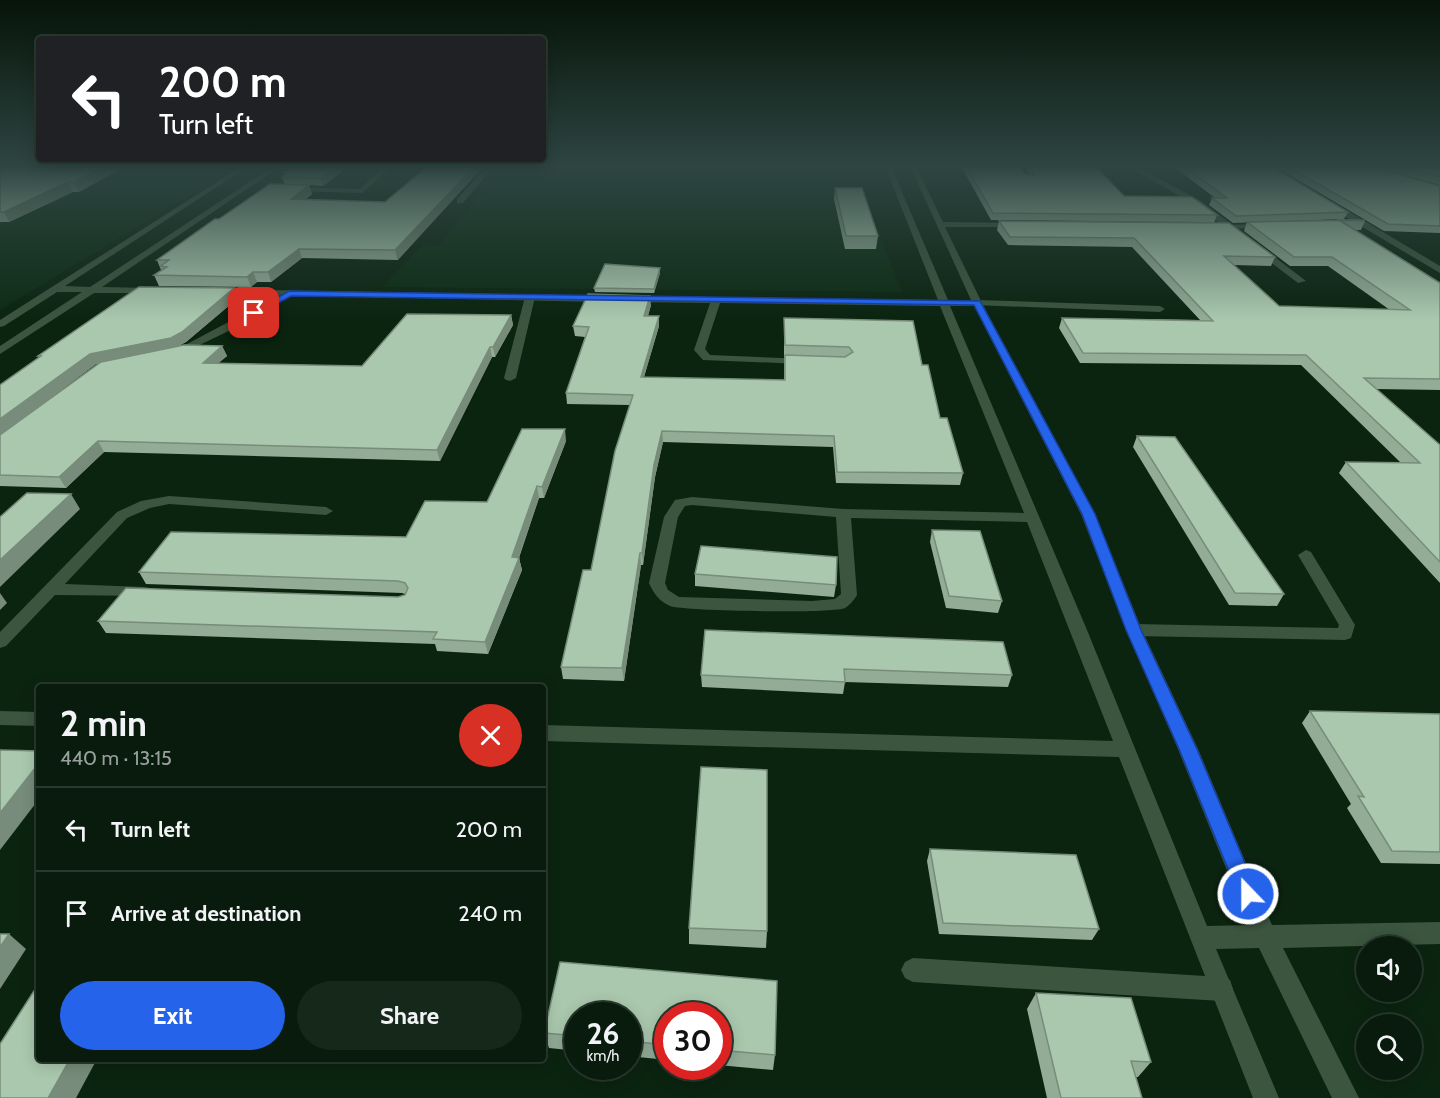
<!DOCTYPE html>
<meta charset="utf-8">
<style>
body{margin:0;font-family:Cabin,sans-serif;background:#16281a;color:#f1f3f6;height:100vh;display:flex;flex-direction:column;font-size:22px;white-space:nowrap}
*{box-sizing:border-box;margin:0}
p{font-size:20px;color:#98a19d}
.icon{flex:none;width:33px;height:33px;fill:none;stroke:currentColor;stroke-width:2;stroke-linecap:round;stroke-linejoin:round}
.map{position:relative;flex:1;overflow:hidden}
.panel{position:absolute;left:36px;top:684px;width:510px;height:378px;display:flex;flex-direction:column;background:#081b0c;border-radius:6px;box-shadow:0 3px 15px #0003,0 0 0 2px #29392d}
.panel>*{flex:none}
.banner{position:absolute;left:36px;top:36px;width:510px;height:126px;border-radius:6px;box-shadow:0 3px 15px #0003,0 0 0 2px #29392d;background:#202124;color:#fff;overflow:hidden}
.tools{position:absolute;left:1356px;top:936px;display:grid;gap:12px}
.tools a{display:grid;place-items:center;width:66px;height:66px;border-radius:50%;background:#081b0c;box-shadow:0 3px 15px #0003,0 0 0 2px #29392d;font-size:30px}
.speed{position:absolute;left:564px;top:1002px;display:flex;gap:12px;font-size:30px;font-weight:700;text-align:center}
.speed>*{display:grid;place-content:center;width:78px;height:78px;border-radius:50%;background:#081b0c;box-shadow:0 3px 15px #0003,0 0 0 2px #29392d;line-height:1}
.speed small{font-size:15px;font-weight:400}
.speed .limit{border:9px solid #d22;background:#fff;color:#111}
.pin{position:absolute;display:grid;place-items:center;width:51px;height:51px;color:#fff;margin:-26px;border-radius:12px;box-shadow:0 3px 9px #0006}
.me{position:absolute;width:66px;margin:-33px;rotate:338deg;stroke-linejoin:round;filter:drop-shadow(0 0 4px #0008)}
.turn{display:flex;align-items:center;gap:21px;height:126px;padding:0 24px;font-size:27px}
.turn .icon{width:78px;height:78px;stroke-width:2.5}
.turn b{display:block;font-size:42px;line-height:51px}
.round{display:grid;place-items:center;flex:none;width:63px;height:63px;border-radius:32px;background:#16281a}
.headline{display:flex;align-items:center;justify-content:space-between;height:102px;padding:0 24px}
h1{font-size:36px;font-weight:700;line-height:45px}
.cta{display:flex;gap:12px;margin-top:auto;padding:12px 24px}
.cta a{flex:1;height:69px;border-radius:36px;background:#2563eb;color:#fff;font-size:24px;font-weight:700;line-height:69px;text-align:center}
.cta a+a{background:#16281a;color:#f1f3f6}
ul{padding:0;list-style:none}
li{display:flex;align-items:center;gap:18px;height:84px;padding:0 24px;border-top:2px solid #29392d}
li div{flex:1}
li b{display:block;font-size:22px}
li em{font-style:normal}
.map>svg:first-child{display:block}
.built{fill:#0c2c13}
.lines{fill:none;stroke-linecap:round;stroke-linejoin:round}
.service{fill:#3b553f;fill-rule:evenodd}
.minor{fill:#3b553f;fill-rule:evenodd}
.wall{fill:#92ac96;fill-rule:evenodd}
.shaded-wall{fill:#778c7a}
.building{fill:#aac8ae;stroke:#778c7a;stroke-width:1.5}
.route{fill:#2563eb;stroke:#184099;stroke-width:1.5}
</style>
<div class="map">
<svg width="1440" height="1098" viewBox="0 0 1440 1098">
<rect width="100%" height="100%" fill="#0b2410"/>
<!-- built -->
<g class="built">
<path d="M503 166H853L902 292 382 287 424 244 439 245Z"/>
<path d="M0 176 218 178 0 310Z"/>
</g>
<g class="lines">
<!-- service -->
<g class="service">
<path d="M1127 166H1135L1201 201 1306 281 1298 283 1195 205Z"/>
<path d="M289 290 294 293 292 295 241 325 179 355 175 356 170 353Z"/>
<path d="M530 294 535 297 516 378 510 381 506 380 504 378 525 297Z"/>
<path d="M977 300 1160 306 1165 309 1160 312 974 305 972 303Z"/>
<path d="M1306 550 1311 552 1355 625 1351 638 1345 640 1134 636 1128 634 1126 630 1128 626 1134 624 1338 628 1339 625 1298 555Z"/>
<path d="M913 958 1221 977 1230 980 1233 989 1230 998 1221 1001 913 982 905 978 901 970 905 962Z"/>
</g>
<!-- minor -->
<g class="minor">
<path d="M242 166H249L65 286 90 287 274 166H281L102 287 152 288 155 289V293H94L0 354V346L82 292H57L4 326 0 327V320Z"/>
<path d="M385 166H392L362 193 291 191 287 189 291 187 360 189Z"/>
<path d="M487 166H494L463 203H457V199Z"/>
<path d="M885 166H891L948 300H971L910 166H916L943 222 1017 223 1021 225 1017 227H945L982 303 1095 514 1142 630 1198 749 1272 925 1440 922V944L1283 948 1359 1098H1332L1259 948 1216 949 1279 1098H1253L1119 757 543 741V725L1113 741 1027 522 851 518 857 595C854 600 849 606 845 608 833 614 682 611 670 606 659 601 654 594 649 583L664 517 675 500 692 497 843 509 1024 513 940 306 720 303 705 349 710 355 807 359 809 361 803 364 703 360 694 350 710 303 632 302 627 299 632 296 938 300ZM950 306H974L1081 514 1126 630 1178 749 1249 925 1207 926 1087 630ZM692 505 836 517 841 594 835 599 812 601 679 597 668 590 665 583 678 517 685 506Z"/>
<path d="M1327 202H1333L1440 266V273L1327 206Z"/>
<path d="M1266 224H1269V228L1215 229 1211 227 1215 225Z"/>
<path d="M215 289 605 296 610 299 605 302 212 294 210 292Z"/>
<path d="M169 496 326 507 333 511 326 515 169 504 150 508 127 518 65 584 144 587 150 588 152 592 150 596 55 595 6 646 0 648V632L117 512 141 501Z"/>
<path d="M0 711 39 712V726L0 725Z"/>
</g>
</g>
<!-- wall -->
<g class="wall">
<path d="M0 166H139V167H124L79 192H73L9 222H0Z"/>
<path d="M202 166H238L234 168H203Z"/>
<path d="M249 166H270L266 169 249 168Z"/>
<path d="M280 166H349L323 186 309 185 312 194 305 200 385 202 398 260 302 258 271 282H257L251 287 159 286 154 275 162 270H161L157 260 219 219 285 185 282 177 285 175 284 172 289 169H281Z"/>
<path d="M961 166H1019L1025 174 1029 175 1024 166H1095L1124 196 1217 215 1214 223 1275 257 1271 266 1234 265 1279 306 1390 310 1328 266H1290L1244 231 1247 222 1362 220 1365 221 1361 230H1354L1440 283V390L1376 389 1440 445V583L1339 473 1346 462 1401 463 1301 365 1080 363 1059 328 1062 318 1200 320 1132 247 1008 245 997 230 999 221 1207 222 991 220Z"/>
<path d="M1173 166H1271L1348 212 1344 219 1233 223 1209 205 1212 198H1215Z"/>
<path d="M1274 166H1371L1440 186V233L1384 231Z"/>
<path d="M1372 166H1440V185Z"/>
<path d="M835 188 878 236 876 249H845L834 199Z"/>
<path d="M660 273 654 293 595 292 594 288Z"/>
<path d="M234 288 238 298 186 342 180 345 222 346 227 356 218 363 362 366 511 315 513 325 495 357H492L440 461 104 452 66 488 0 486V385L39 357 38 356ZM96 364H98L29 414Z"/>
<path d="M651 305 648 316H659V326L644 377 784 380V318L922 365 940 418 963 473 960 485 836 483 833 447 663 442 655 477 643 565H641L624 681 563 679 561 667 591 570 630 405 567 404 566 393 585 337 575 336 573 326Z"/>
<path d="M1137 436 1284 594 1277 606 1229 605 1133 447Z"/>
<path d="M566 441 544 498H539L519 558 522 570 488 654 437 651 435 644 106 633 98 621 398 597 405 595V594L402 593 146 584 139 572 406 537 487 502Z"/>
<path d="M932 530 1002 601 998 613 946 608 930 542Z"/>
<path d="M695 574 836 585 834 597 695 586Z"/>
<path d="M705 630 1012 675 1008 687 845 682 843 694 702 687 701 675Z"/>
<path d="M1310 711 1440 714V864L1381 863 1347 808 1351 804 1302 723Z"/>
<path d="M930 849 1099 929 1092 940 939 934 927 861Z"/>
<path d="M689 928 767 931 766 948 689 944Z"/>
<path d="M560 962 777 981 775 1055 773 1070 718 1065V1016H668V1060L628 1056V1016H578V1051L549 1048 544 1033Z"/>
<path d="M1036 993 1151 1062 1138 1077H1136L1142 1098H1047L1027 1009Z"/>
</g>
<!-- shaded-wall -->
<g class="shaded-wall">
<path d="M105 166H124V167L79 192 74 182Z"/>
<path d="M337 166H349L323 186 321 178Z"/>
<path d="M475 166H484L398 260 395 250Z"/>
<path d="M68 182 73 192 9 222 4 212Z"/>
<path d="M309 185 312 194 294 208 291 199Z"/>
<path d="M299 249 302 258 271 282 268 272Z"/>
<path d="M660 268V273L654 293V289Z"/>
<path d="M253 272 257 282 251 287 247 277Z"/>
<path d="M234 288 238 298 186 342 175 348 96 364 0 435V419L90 354Z"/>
<path d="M650 296 651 305 645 326 644 316Z"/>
<path d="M511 315 513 325 495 357 493 347Z"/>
<path d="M659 316V326L641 387V377Z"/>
<path d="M222 346 227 356 207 373 203 363Z"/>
<path d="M490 347 492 357 440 461 437 450Z"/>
<path d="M565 429 566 441 544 498 542 487Z"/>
<path d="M662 431 663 442 655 477 643 565 642 553 654 465Z"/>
<path d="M98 441 104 452 66 488 59 477Z"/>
<path d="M537 486 539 498 516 565 519 558 522 570 488 654 485 642 512 557Z"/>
<path d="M71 494 80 509 0 587V560Z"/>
<path d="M640 553 641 565 624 681 622 668Z"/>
<path d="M0 593 7 603 0 610Z"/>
<path d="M39 763V799L0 850V813Z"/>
<path d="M9 934 26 949 0 989V947Z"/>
<path d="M70 1059H97L76 1098H48Z"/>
</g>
<!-- building -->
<g class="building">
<path d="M0 166H105L74 182H68L4 212H0Z"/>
<path d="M294 166H337L321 178 282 177 289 172H284Z"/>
<path d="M428 166H475L395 250 299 249 268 272H253L247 277 154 275 167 267 161 266 169 260H157L215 219H219L270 184 309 185 291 199 385 202Z"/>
<path d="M966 166H1019L1025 174 1034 175 1029 166H1095L1124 196 1192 197 1217 215 993 213Z"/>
<path d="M1184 166H1271L1348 212 1236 216 1212 198H1227Z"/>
<path d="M1287 166H1371L1440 186V226L1388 224Z"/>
<path d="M1397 166H1440V177Z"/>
<path d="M835 188H862L878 236H846Z"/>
<path d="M1339 220 1440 283V379L1364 378 1440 445V562L1346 462 1420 463 1306 355 1083 353 1062 318 1213 321 1134 238 1010 237 999 221 1229 223 1275 257 1224 256 1279 306 1410 310 1332 257H1294L1247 222 1362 220 1365 221Z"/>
<path d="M605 264 660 268 654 289 594 288Z"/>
<path d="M139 287 234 288 182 332 171 338 90 354 0 419V385L41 356H38Z"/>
<path d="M588 294 650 296 644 316H659L641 377 785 380V355L845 357 853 352 849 347 785 345 784 318 913 321 922 365H928L940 418H947L963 473 837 472 834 436 662 431 654 465 642 553H640L622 668 561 667 583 570H591L615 451 633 395 566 393 589 327 573 326Z"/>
<path d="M407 314 511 315 493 347H490L437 450 98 441 59 477 0 475V435L101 362 184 345 222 346 203 363 362 366Z"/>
<path d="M522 429H565L542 487 537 486 512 557 519 558 485 642 433 639 437 632 98 621 126 588 398 597 405 595 408 588 405 583 398 581 139 572 171 532 406 537 425 501 487 502Z"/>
<path d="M1137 436 1175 437 1284 594 1235 593Z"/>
<path d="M27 493 71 494 0 560V517Z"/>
<path d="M932 530 980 531 1002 601 949 596Z"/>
<path d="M701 546 837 557 836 585 695 574Z"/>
<path d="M705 630 1003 642 1012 675 844 669 845 682 701 675Z"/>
<path d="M1310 711 1440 714V852L1392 851 1358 796 1364 797Z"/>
<path d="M0 750 39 751V763L0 813Z"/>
<path d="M701 767 767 770V931L689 928Z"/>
<path d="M930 849 1076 855 1099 929 943 923Z"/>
<path d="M0 934H9L0 947Z"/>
<path d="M560 962 777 981 775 1055 718 1050V1016H668V1045L628 1041V1016H578V1036L544 1033Z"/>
<path d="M39 983V1059H70L48 1098H0V1044Z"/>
<path d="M1036 993 1131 998 1151 1062 1131 1061 1142 1098H1061Z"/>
</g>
<!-- sky -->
<linearGradient id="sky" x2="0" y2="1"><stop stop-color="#061409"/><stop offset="0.52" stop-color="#2e4542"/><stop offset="1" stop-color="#2e4542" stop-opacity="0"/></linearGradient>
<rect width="1440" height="320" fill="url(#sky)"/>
<!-- route -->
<path class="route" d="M289 291 980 301 1095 514 1141 630 1197 749 1258 894 1255 901 1248 904 1241 901 1179 749 1126 630 1082 514 974 305 291 296 257 315 250 313Z"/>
</svg>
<div class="tools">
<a><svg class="icon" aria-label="sound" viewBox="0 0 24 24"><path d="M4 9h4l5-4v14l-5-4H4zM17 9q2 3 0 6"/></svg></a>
<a><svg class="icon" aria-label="search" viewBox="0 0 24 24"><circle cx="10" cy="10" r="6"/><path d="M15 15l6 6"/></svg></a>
</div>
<div class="speed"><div>26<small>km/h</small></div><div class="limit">30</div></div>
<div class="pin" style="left:254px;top:313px;background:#d93025"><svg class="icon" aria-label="arrive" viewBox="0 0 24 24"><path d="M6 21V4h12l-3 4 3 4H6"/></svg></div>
<svg class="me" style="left:1248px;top:894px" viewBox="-20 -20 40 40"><circle r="17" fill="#2563eb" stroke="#fff" stroke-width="3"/><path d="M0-11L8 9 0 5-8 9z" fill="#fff"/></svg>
<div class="banner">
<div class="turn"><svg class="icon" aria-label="left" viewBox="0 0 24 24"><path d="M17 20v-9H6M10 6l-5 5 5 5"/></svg><div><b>200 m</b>Turn left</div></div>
</div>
<section class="panel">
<div class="headline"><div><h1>2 min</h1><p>440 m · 13:15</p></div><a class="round" style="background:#d93025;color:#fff"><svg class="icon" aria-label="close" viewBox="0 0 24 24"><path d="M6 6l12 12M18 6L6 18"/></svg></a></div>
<ul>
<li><svg class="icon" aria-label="left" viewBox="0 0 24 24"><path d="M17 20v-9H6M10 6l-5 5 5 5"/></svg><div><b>Turn left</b></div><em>200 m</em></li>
<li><svg class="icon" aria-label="arrive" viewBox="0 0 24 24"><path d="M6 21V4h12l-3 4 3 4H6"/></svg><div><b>Arrive at destination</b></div><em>240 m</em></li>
</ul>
<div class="cta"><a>Exit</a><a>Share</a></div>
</section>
</div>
